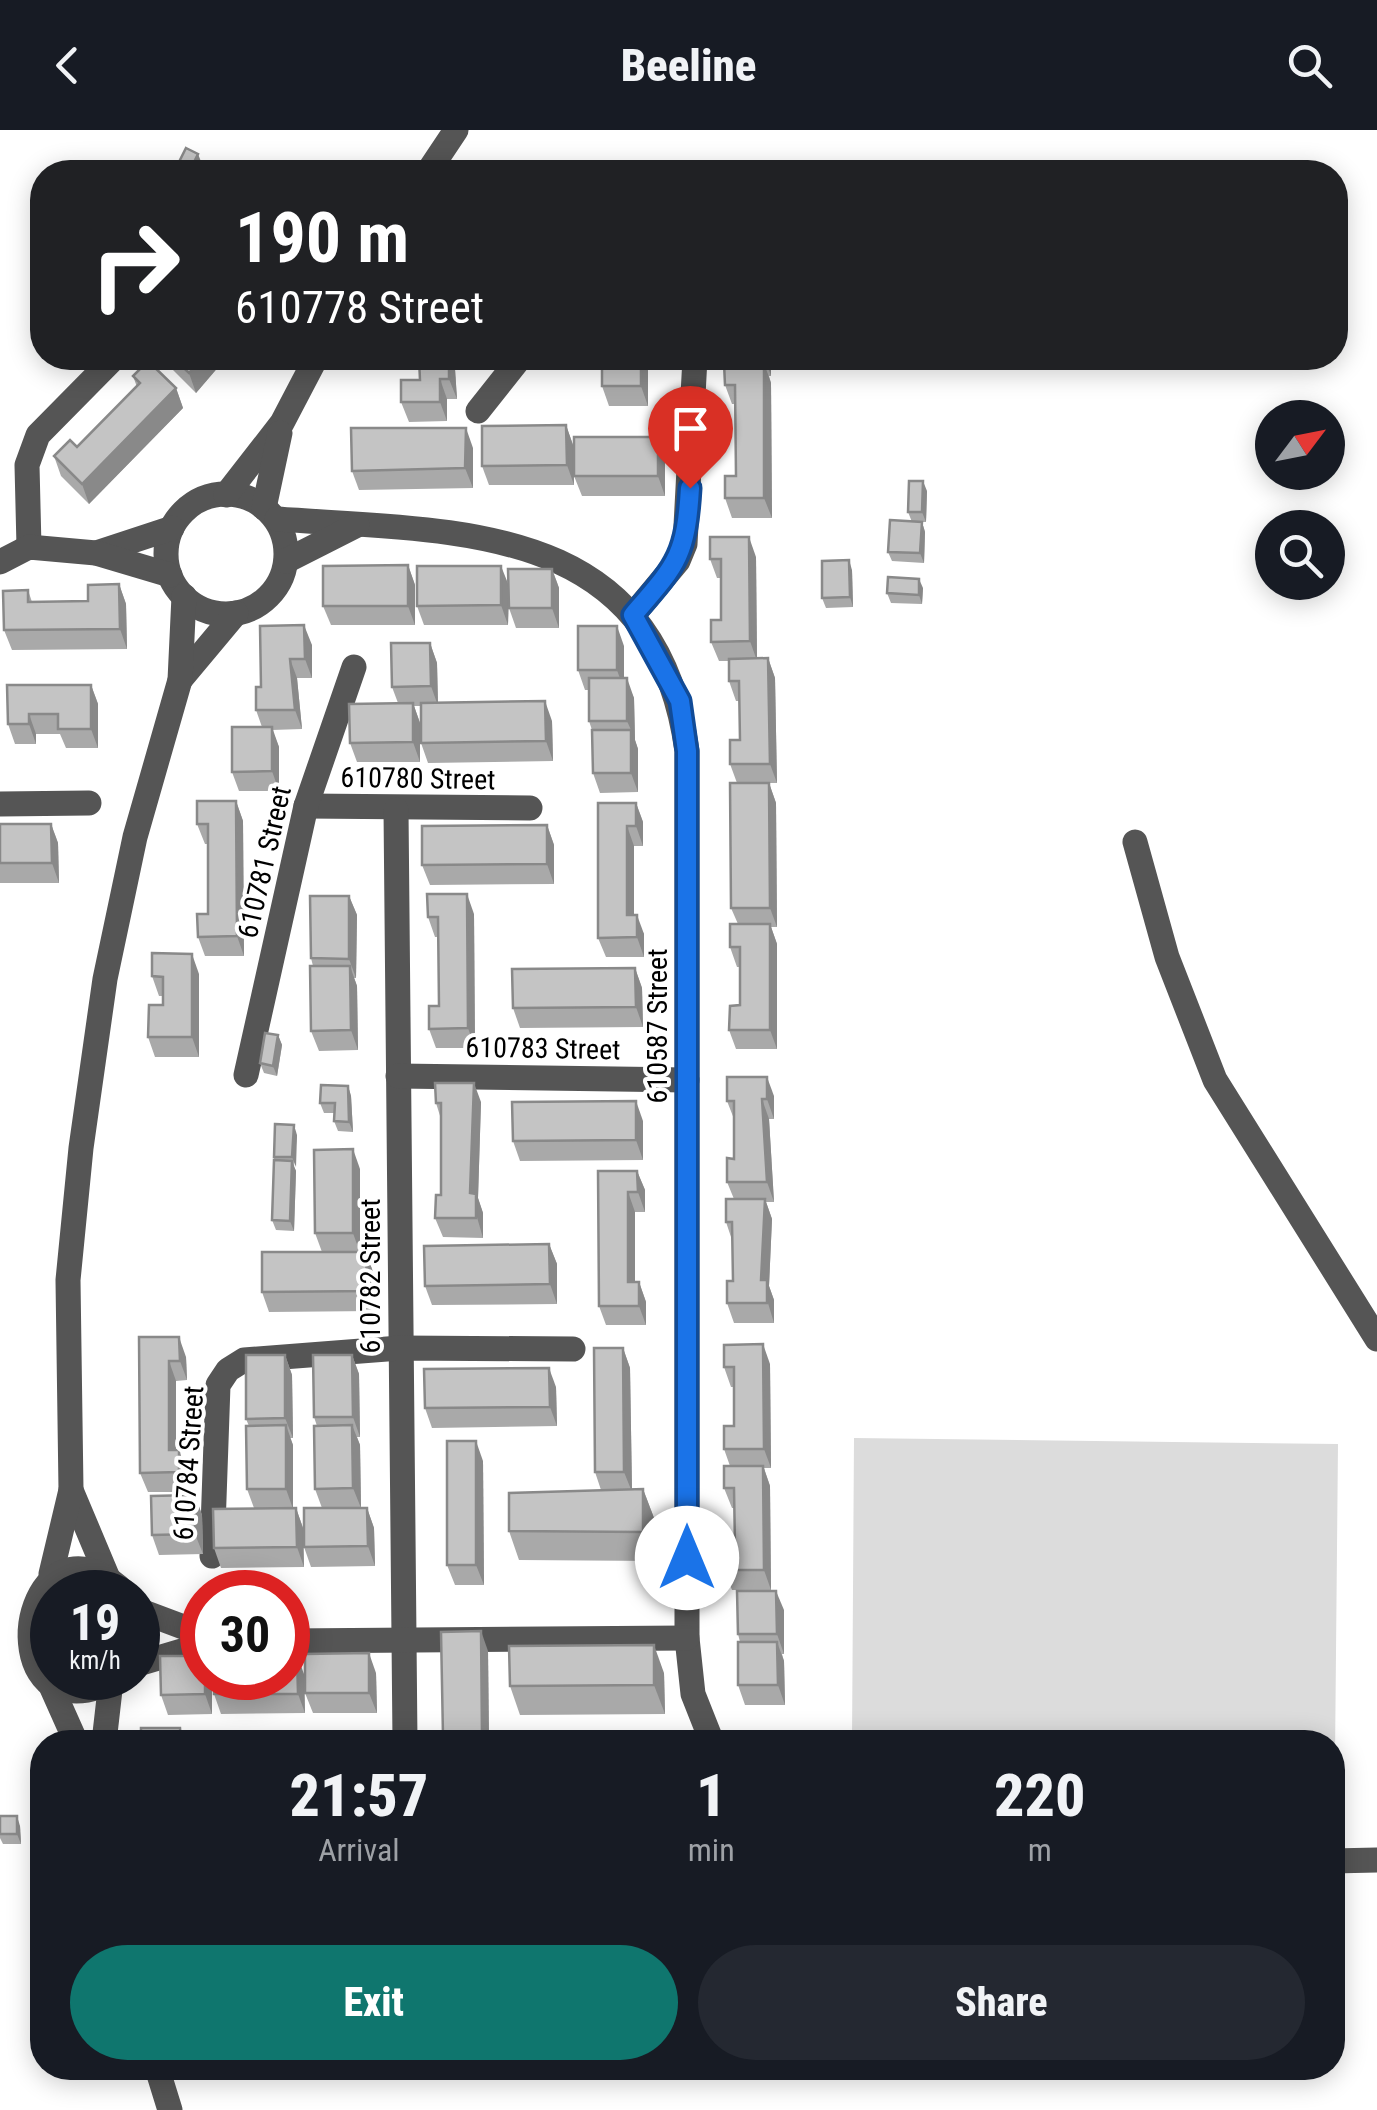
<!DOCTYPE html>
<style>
body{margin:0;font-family:"Roboto Condensed",sans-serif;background:#242831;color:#f1f3f6;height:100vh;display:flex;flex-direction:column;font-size:38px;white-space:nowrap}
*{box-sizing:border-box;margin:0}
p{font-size:32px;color:#9ea1a6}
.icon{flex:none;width:55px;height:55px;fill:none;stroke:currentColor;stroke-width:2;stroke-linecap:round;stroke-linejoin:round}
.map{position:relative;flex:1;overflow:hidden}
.panel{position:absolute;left:30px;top:1600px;width:1315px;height:350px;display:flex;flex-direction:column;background:#171b24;border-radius:40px;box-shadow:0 5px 25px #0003}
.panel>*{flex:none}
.hud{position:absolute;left:30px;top:30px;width:1318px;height:210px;border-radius:40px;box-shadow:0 5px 25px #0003;background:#202124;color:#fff;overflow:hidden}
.needle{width:65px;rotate:58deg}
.fabs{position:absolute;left:1255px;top:270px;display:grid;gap:20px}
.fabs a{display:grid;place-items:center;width:90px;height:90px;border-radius:50%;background:#171b24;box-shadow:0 5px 25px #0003;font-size:50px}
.speed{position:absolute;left:30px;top:1440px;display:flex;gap:20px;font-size:50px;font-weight:700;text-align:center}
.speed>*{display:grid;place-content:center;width:130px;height:130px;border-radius:50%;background:#171b24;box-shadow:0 5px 25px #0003;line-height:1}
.speed small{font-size:25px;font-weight:400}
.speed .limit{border:15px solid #d22;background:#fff;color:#111}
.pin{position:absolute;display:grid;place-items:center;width:85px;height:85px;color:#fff;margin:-102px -42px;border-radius:50% 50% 50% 0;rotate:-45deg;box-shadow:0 0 10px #0007}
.pin .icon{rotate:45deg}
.me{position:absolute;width:110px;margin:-55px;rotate:0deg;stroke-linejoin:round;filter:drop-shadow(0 0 8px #0008)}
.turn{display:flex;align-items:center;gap:35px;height:210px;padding:0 40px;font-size:45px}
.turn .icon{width:130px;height:130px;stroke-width:2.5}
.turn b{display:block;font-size:70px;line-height:85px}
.eta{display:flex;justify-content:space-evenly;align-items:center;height:170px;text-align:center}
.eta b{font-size:60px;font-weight:800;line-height:70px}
.primary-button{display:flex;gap:20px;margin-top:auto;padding:20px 40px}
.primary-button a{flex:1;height:115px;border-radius:60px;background:#0f766e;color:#fff;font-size:40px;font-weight:800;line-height:115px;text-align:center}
.primary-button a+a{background:#242831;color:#f1f3f6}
header{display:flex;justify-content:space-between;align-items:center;height:130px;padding:0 40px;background:#171b24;font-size:45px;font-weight:800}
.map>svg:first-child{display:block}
.green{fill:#dcdcdc}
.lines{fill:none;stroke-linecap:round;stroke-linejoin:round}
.minor{stroke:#555;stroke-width:25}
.wall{fill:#a9a9a9}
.shaded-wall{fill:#898989}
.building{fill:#c4c4c4;stroke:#898989;stroke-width:2.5}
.route-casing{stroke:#114b97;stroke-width:25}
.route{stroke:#1a73e8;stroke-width:18}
.labels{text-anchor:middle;stroke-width:8;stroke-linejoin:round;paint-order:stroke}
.street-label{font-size:28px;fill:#000;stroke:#fff}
</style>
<header><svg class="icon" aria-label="back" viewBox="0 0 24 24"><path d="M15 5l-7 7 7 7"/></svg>Beeline<svg class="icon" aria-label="search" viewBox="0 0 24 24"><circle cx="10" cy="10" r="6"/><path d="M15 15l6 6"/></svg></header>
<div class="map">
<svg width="1377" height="1980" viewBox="0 0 1377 1980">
<rect width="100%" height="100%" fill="#fff"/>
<!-- green -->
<path class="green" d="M854 1308 1338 1314 1335 1627 1332 1612H852Z"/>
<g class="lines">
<!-- minor -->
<g class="minor">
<path d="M428 42 456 0"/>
<path d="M478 281 520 228"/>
<circle cx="226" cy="424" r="60"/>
<path d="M226 365 282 293 316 228"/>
<path d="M264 378 280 303"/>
<path d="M277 389C460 402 655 391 687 621V1508L693 1564 712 1612"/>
<path d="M29 417 27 335 38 305 114 228"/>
<path d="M96 423 172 398"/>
<path d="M286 431 357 395"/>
<path d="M0 432 29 417 96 423 170 445"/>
<path d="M633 485 678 431 685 414 695 228"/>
<path d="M180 550 236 483"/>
<path d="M0 674 89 673"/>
<path d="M306 676 530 678"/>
<path d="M396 680 405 1612"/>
<path d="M1135 712 1167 827 1215 950 1377 1209"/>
<path d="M246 945 306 676 354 537"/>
<path d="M398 946 687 950"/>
<path d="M71 1360 108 1448"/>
<path d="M212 1426 218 1255 228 1240 244 1230 400 1218 573 1219"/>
<path d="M51 1444 71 1360 68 1150 81 1018 105 849 135 707 180 550 184 466"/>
<path d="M138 1480 202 1504"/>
<path d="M288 1511 687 1508"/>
<path d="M138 1534 202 1515"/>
<path d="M115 1548C98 1561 77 1564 56 1558 0 1529 41 1383 124 1462"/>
<path d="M51 1556 76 1612"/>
<path d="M104 1612 111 1551"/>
<path d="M1332 1731 1377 1730"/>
<path d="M157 1938 170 1980"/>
</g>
</g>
<!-- wall -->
<g class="wall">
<path d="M166 228H226L196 263 168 235Z"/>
<path d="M419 228H466L467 239H455L457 269H447V291L409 292 401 272 420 250Z"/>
<path d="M602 228H648V276H609L602 256Z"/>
<path d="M724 228H771V246H769L771 253 772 388H732L725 368 736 346 735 274H732L725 255 727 233Z"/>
<path d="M133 246 176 258 183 278 89 374 61 346 54 326 77 317 137 257Z"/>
<path d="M566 295 573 315 574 355H489L482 336Z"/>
<path d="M658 307 665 327V366H582L574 346Z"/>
<path d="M473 318V358L359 360 352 341Z"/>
<path d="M927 361 926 392H922L925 402 924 433 892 431 888 422 912 392 908 382Z"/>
<path d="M756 427 757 528H768L775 548 777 653H769L776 673 777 797H771L777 814V919H736L729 900 740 875V837H737L730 817 738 794 731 778 737 653 730 634 740 610V571H736L729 551V531H719L711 512 721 490V448H717L710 429Z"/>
<path d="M408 435 415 455V495H331L323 476Z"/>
<path d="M552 439 559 458V498H516L509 478Z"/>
<path d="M852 440 853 477 826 478 822 468Z"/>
<path d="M119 454 126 474 127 519 12 520 4 500 28 460 32 472 88 471Z"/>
<path d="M509 456 508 495H424L417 476Z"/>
<path d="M923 458 922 474 891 473 887 463Z"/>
<path d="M260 496 312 515V548H297L302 599 272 600 279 617V661H239L232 642 262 597 256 580 261 557Z"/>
<path d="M430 513 437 533 438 573 552 591 553 631 428 633 421 613V576H414L420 593V632H357L350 613 398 573 392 557Z"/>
<path d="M624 516V548L634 568 635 610 638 619V662L600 663 593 643 592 600 589 591V560H585L578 540Z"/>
<path d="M91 555 98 574V618H66L60 604H36V614H15L8 594Z"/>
<path d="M236 671 243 691 244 826H205L198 807 208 784V714H205L197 694Z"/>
<path d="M598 673H636L643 692V716H634V785L644 804V827H606L598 808Z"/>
<path d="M0 694H51L58 713 59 753H0Z"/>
<path d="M547 695 554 715V754L430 755 422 735Z"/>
<path d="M349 766 357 785 356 848H354L357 856 358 920 319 921 311 901 313 836 311 828Z"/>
<path d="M474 784 475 918H436L429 899 439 876 438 807H435L428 787Z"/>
<path d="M635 838 642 858 643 897 520 898 513 878Z"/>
<path d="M199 844V927H155L148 907 163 875V866H159L152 846Z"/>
<path d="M278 905 282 915 277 946 264 943 260 933Z"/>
<path d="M348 956 351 966 353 1002 338 1001 334 991V983H324L320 973Z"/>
<path d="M774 966V989H769L774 1072H766L772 1089 769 1156 774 1170V1193H734L727 1173 733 1151 732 1110 726 1092 734 1069 727 1052 734 1029V989L727 971Z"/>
<path d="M481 972 478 1068 483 1083V1108L443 1107 435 1088 441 1065V989L436 973Z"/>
<path d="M643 991V1030L520 1031 513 1011Z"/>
<path d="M297 1005 294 1037 296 1041 294 1101 276 1100 272 1090 274 1027Z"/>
<path d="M360 1039V1122H366L373 1142 374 1181 269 1182 262 1162 322 1122 315 1103Z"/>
<path d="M598 1041H637L645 1060V1082H635V1152H639L646 1172V1195H606L599 1176Z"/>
<path d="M549 1114 557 1134V1174L432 1175 425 1156Z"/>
<path d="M139 1207 186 1227 187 1250 176 1251V1320L186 1340V1362H148L140 1343Z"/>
<path d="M623 1218 630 1238 632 1359H643L654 1388V1431L519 1430 509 1401 601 1360 595 1342Z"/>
<path d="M285 1225 292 1245 293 1308H290L293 1315V1378H296L303 1398 304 1437 221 1438 214 1418 254 1378 247 1359 249 1296 246 1289Z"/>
<path d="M352 1225 359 1244 360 1307H357L360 1315 361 1378H367L374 1398 375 1436 311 1437 304 1417 322 1378 315 1359 317 1296 314 1287Z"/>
<path d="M770 1234 771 1338H764L770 1356 771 1460H732L724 1440 735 1417 734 1378H732L724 1358 730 1336 724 1319 734 1296V1257H731L724 1237Z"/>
<path d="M556 1257 557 1296 432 1298 425 1278Z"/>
<path d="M483 1331 484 1455H455L447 1435Z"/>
<path d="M195 1365 202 1385 203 1424 159 1425 152 1405Z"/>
<path d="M784 1480V1524H782L784 1531 785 1575H745L738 1555 740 1512 738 1504Z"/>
<path d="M488 1521 489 1612H445L443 1606Z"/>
<path d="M376 1543 377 1583H313L305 1563Z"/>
<path d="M664 1543 665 1584 520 1585 510 1556Z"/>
<path d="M304 1544 305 1583 221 1584 214 1564Z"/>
<path d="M202 1548H212V1584L168 1585 161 1565Z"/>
<path d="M0 1686 20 1696 21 1714H3L0 1708Z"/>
</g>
<!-- shaded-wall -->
<g class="shaded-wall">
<path d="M198 24 202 34 198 42H189Z"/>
<path d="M202 228H226L196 263 189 243Z"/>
<path d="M449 228H451L455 239 457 269 449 249Z"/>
<path d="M641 228H648V276L641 256Z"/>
<path d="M765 228H771V246Z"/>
<path d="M764 233 771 253 772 388 764 368Z"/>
<path d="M440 249 447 269V291L440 272Z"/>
<path d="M176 258 183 278 89 374 82 354Z"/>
<path d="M566 295 573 315 574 355 567 335Z"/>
<path d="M466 298 473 318V358L465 338Z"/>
<path d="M658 307 665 327V366L658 346Z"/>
<path d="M923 351 927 361 926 392 922 382Z"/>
<path d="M922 392 925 402 924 433 920 423Z"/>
<path d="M749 407 756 427 757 531 750 511Z"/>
<path d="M849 430 852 440 853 477 850 467Z"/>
<path d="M408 435 415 455V495L408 476Z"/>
<path d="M501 436 509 456 508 495 501 475Z"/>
<path d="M552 439 559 458V498L552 478Z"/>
<path d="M919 449 923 458 922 474 919 465Z"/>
<path d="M119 454 126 474 127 519 120 499Z"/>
<path d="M304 495 312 515V548L305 529Z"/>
<path d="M617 496 624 516V560L617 540Z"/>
<path d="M430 513 437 533 438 576 431 556Z"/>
<path d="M768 528 775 548 777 653 770 634Z"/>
<path d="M290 529 297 548 302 599 295 580Z"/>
<path d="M627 548 634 568 635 610 638 619V662L631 643V600L627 591Z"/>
<path d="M91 555 98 574V618L91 599Z"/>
<path d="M545 571 552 591 553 631 546 611Z"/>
<path d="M413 573 420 593V632L413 612Z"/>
<path d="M29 584 36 604V614L29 594Z"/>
<path d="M272 597 279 617V661L272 641Z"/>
<path d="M769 653 776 673 777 797 770 778Z"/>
<path d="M236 671 243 691 244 826 237 806Z"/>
<path d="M636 673 643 692V716L636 696Z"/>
<path d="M51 694 58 713 59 753 52 733Z"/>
<path d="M547 695 554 715V754L547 734Z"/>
<path d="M627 696 634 716V805L627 785Z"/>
<path d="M467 764 474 784 475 918 468 898Z"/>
<path d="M349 766 357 785 356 848 349 829Z"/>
<path d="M637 785 644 804V827L637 807Z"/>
<path d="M770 794 777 814V919L770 900Z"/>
<path d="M192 824 199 844V927L192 907Z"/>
<path d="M350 836 357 856 358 920 351 900Z"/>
<path d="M635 838 642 858 643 897 636 877Z"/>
<path d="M278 905 282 915 277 946 273 936Z"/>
<path d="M767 947 774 966V989L767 969Z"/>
<path d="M474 953 481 972 478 1068 483 1083V1108L470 1063Z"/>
<path d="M348 956 351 966 353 1002 349 992Z"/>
<path d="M762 969 769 989 774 1072 767 1052Z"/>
<path d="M636 971 643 991V1030L636 1010Z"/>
<path d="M294 995 297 1005 296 1037 292 1027Z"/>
<path d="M353 1019 360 1039V1123L353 1103Z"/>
<path d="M292 1031 296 1041 294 1101 290 1091Z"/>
<path d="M637 1041 645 1060V1082L638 1062Z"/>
<path d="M628 1062 635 1082V1172L628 1152Z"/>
<path d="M765 1069 772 1089 769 1156 774 1170V1193L761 1150Z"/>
<path d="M549 1114 557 1134V1174L550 1154Z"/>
<path d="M366 1122 373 1142 374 1181 367 1161Z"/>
<path d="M639 1152 646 1172V1195L639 1176Z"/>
<path d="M179 1207 186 1227 187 1250 180 1231Z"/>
<path d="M763 1214 770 1234 771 1338 764 1319Z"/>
<path d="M623 1218 630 1238 632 1362 624 1342Z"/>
<path d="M285 1225 292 1245 293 1308 285 1288Z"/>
<path d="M352 1225 359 1244 360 1307 353 1287Z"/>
<path d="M169 1231 176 1251V1340L169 1320Z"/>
<path d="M549 1238 556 1257 557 1296 550 1277Z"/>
<path d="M286 1295 293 1315V1379L286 1359Z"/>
<path d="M352 1295 360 1315 361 1378 353 1358Z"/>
<path d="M476 1311 483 1331 484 1455 476 1435Z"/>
<path d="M179 1320 186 1340V1362L179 1342Z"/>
<path d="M763 1336 770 1356 771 1460 764 1440Z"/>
<path d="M643 1359 654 1388V1431L643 1402Z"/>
<path d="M195 1365 202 1385 203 1424 195 1404Z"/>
<path d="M296 1378 303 1398 304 1437 297 1417Z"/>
<path d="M367 1378 374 1398 375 1436 368 1416Z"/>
<path d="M776 1461 784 1480V1524L777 1504Z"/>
<path d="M481 1501 488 1521 489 1612H485L482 1606Z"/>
<path d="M777 1512 784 1531 785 1575 778 1555Z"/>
<path d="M654 1515 664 1543 665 1584 654 1555Z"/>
<path d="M369 1523 376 1543 377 1583 369 1563Z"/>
<path d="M297 1525 304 1544 305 1583 298 1564Z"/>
<path d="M205 1548H212V1584L205 1564Z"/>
<path d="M17 1686 20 1696 21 1714 17 1704Z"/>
</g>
<!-- building -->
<g class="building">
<path d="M186 18 198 24 189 42H174Z"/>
<path d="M173 228H202L189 243Z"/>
<path d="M419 228H449V249H440V272H401V250H420Z"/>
<rect x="602" y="228" width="39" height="28"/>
<path d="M148 231 176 258 82 354 54 326 70 310 77 317 140 253 133 246Z"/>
<path d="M724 233H764V368H725V346H736L735 255H725Z"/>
<path d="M566 295 567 335 482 336V296Z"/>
<path d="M351 298H466L465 338 352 341Z"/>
<rect x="574" y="307" width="84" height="39"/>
<path d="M909 351H923L922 382H908Z"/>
<path d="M890 390 922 392 920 423 888 422Z"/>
<path d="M710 407H749L750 511 711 512V490H721V429H710Z"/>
<path d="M849 430 850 467 822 468V431Z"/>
<path d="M408 435V476H323V436Z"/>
<path d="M417 436H501V475L417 476Z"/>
<path d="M508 439H552V478H509Z"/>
<path d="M888 447 919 449V465L887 463Z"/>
<path d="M119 454 120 499 4 500 3 461 28 460V472L88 471V455Z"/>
<path d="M304 495 305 529H290L295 580H256V557H261L260 496Z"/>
<rect x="578" y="496" width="39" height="44"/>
<path d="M391 513H430L431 556 392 557Z"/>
<path d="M768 528 770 634H730V610H740L739 551H729V529Z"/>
<rect x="589" y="548" width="38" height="43"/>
<path d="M7 555H91V599H58V584H29V594H8Z"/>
<path d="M545 571 546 611 421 613V573Z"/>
<path d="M413 573V612L350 613 349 574Z"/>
<path d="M232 597H272V641L232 642Z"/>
<path d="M592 600H631V643H593Z"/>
<path d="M730 653H769L770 778H731Z"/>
<path d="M197 671H236L237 806 198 807 197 784H208V694H197Z"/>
<path d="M598 673H636V696H627V785H637V807L598 808Z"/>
<path d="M0 694H51L52 733H0Z"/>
<path d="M547 695V734L422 735V696Z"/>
<path d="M427 764H467L468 898 429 899V876H439L438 787H428Z"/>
<path d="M310 766H349V829L311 828Z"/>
<path d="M730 794H770V900H729L730 876 740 875V817H730Z"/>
<path d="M152 823 192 824V907H148L149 875H163V847L152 846Z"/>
<path d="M310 836H350L351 900 311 901Z"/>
<path d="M635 838 636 877 513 878 512 839Z"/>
<path d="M265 903 278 905 273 936 260 933Z"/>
<path d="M727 947H767V969H762L767 1052H727V1028L734 1029V971H727Z"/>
<path d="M435 953H474L470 1063 476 1064V1088H435L436 1065H441V973H436Z"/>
<path d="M321 955 348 956 349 992 334 991 335 973H320Z"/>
<path d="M636 971V1010L513 1011 512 972Z"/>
<path d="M275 994 294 995 292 1027H274Z"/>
<path d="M353 1019V1103H315L314 1020Z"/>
<path d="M274 1030 292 1031 290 1091 272 1090Z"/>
<path d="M598 1041H637L638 1062H628V1152H639V1176H599Z"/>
<path d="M726 1069H765L761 1150H767V1173H727V1151H733L732 1092H726Z"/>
<path d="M549 1114 550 1154 425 1156 424 1116Z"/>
<path d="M262 1122H366L367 1161 262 1162Z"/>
<path d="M139 1207H179L180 1231H169V1320H179V1342L140 1343Z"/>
<path d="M763 1214 764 1319H724V1296H734V1237H724V1215Z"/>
<path d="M594 1218H623L624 1342H595Z"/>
<path d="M246 1225H285V1288L246 1289Z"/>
<path d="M313 1225H352L353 1287H314Z"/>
<path d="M549 1238 550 1277 425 1278 424 1239Z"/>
<path d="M286 1295V1359H247L246 1296Z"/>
<path d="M352 1295 353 1358 315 1359 314 1296Z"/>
<rect x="447" y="1311" width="29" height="124"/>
<path d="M724 1336H763L764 1440H724V1417H735L734 1358H724Z"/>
<path d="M643 1359V1402L509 1401V1363Z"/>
<path d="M195 1365V1404L152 1405 151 1366Z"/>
<path d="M296 1378 297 1417 214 1418 213 1379Z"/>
<path d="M304 1378H367L368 1416 304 1417Z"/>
<path d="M737 1461H776L777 1504H738Z"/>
<path d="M481 1501 482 1606H443L441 1502Z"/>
<path d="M738 1512H777L778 1555H738Z"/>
<path d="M654 1515V1555L510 1556 509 1516Z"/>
<path d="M369 1523V1563H305V1524Z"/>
<path d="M288 1525H297L298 1564H214V1548H288Z"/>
<path d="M160 1526H202V1548H205V1564L161 1565Z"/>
<path d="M141 1598H180L181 1612H141Z"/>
<rect x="0" y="1686" width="17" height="18"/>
</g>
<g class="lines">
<!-- route casing -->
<g class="route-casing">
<path id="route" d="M687 1428V621L680 571 633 485C676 435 686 427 690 358"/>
</g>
<!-- route -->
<use href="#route" class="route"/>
</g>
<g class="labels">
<!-- street labels -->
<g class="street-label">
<text transform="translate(418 648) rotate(1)" y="10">610780 Street</text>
<text transform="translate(264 732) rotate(-77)" y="10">610781 Street</text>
<text transform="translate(657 896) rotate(-90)" y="10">610587 Street</text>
<text transform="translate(543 918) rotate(1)" y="10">610783 Street</text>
<text transform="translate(370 1146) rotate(-90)" y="10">610782 Street</text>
<text transform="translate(188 1333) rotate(-86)" y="10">610784 Street</text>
</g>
</g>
</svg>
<div class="fabs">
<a><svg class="needle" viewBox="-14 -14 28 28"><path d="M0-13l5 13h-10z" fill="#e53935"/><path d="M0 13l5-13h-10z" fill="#9ea1a6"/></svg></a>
<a><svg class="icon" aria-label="search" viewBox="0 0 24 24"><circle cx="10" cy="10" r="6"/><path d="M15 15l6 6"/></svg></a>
</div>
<div class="speed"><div>19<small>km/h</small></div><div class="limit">30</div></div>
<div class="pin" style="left:690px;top:358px;background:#d93025"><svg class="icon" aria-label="arrive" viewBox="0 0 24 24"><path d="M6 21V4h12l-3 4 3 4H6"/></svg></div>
<svg class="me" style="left:687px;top:1428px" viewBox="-20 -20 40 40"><circle r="19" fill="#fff"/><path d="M0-13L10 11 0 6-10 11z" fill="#1a73e8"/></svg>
<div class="hud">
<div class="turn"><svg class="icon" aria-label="right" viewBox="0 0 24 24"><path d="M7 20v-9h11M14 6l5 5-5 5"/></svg><div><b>190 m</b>610778 Street</div></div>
</div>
<section class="panel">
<div class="eta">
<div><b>21:57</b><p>Arrival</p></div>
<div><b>1</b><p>min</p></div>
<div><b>220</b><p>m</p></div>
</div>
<div class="primary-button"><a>Exit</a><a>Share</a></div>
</section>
</div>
